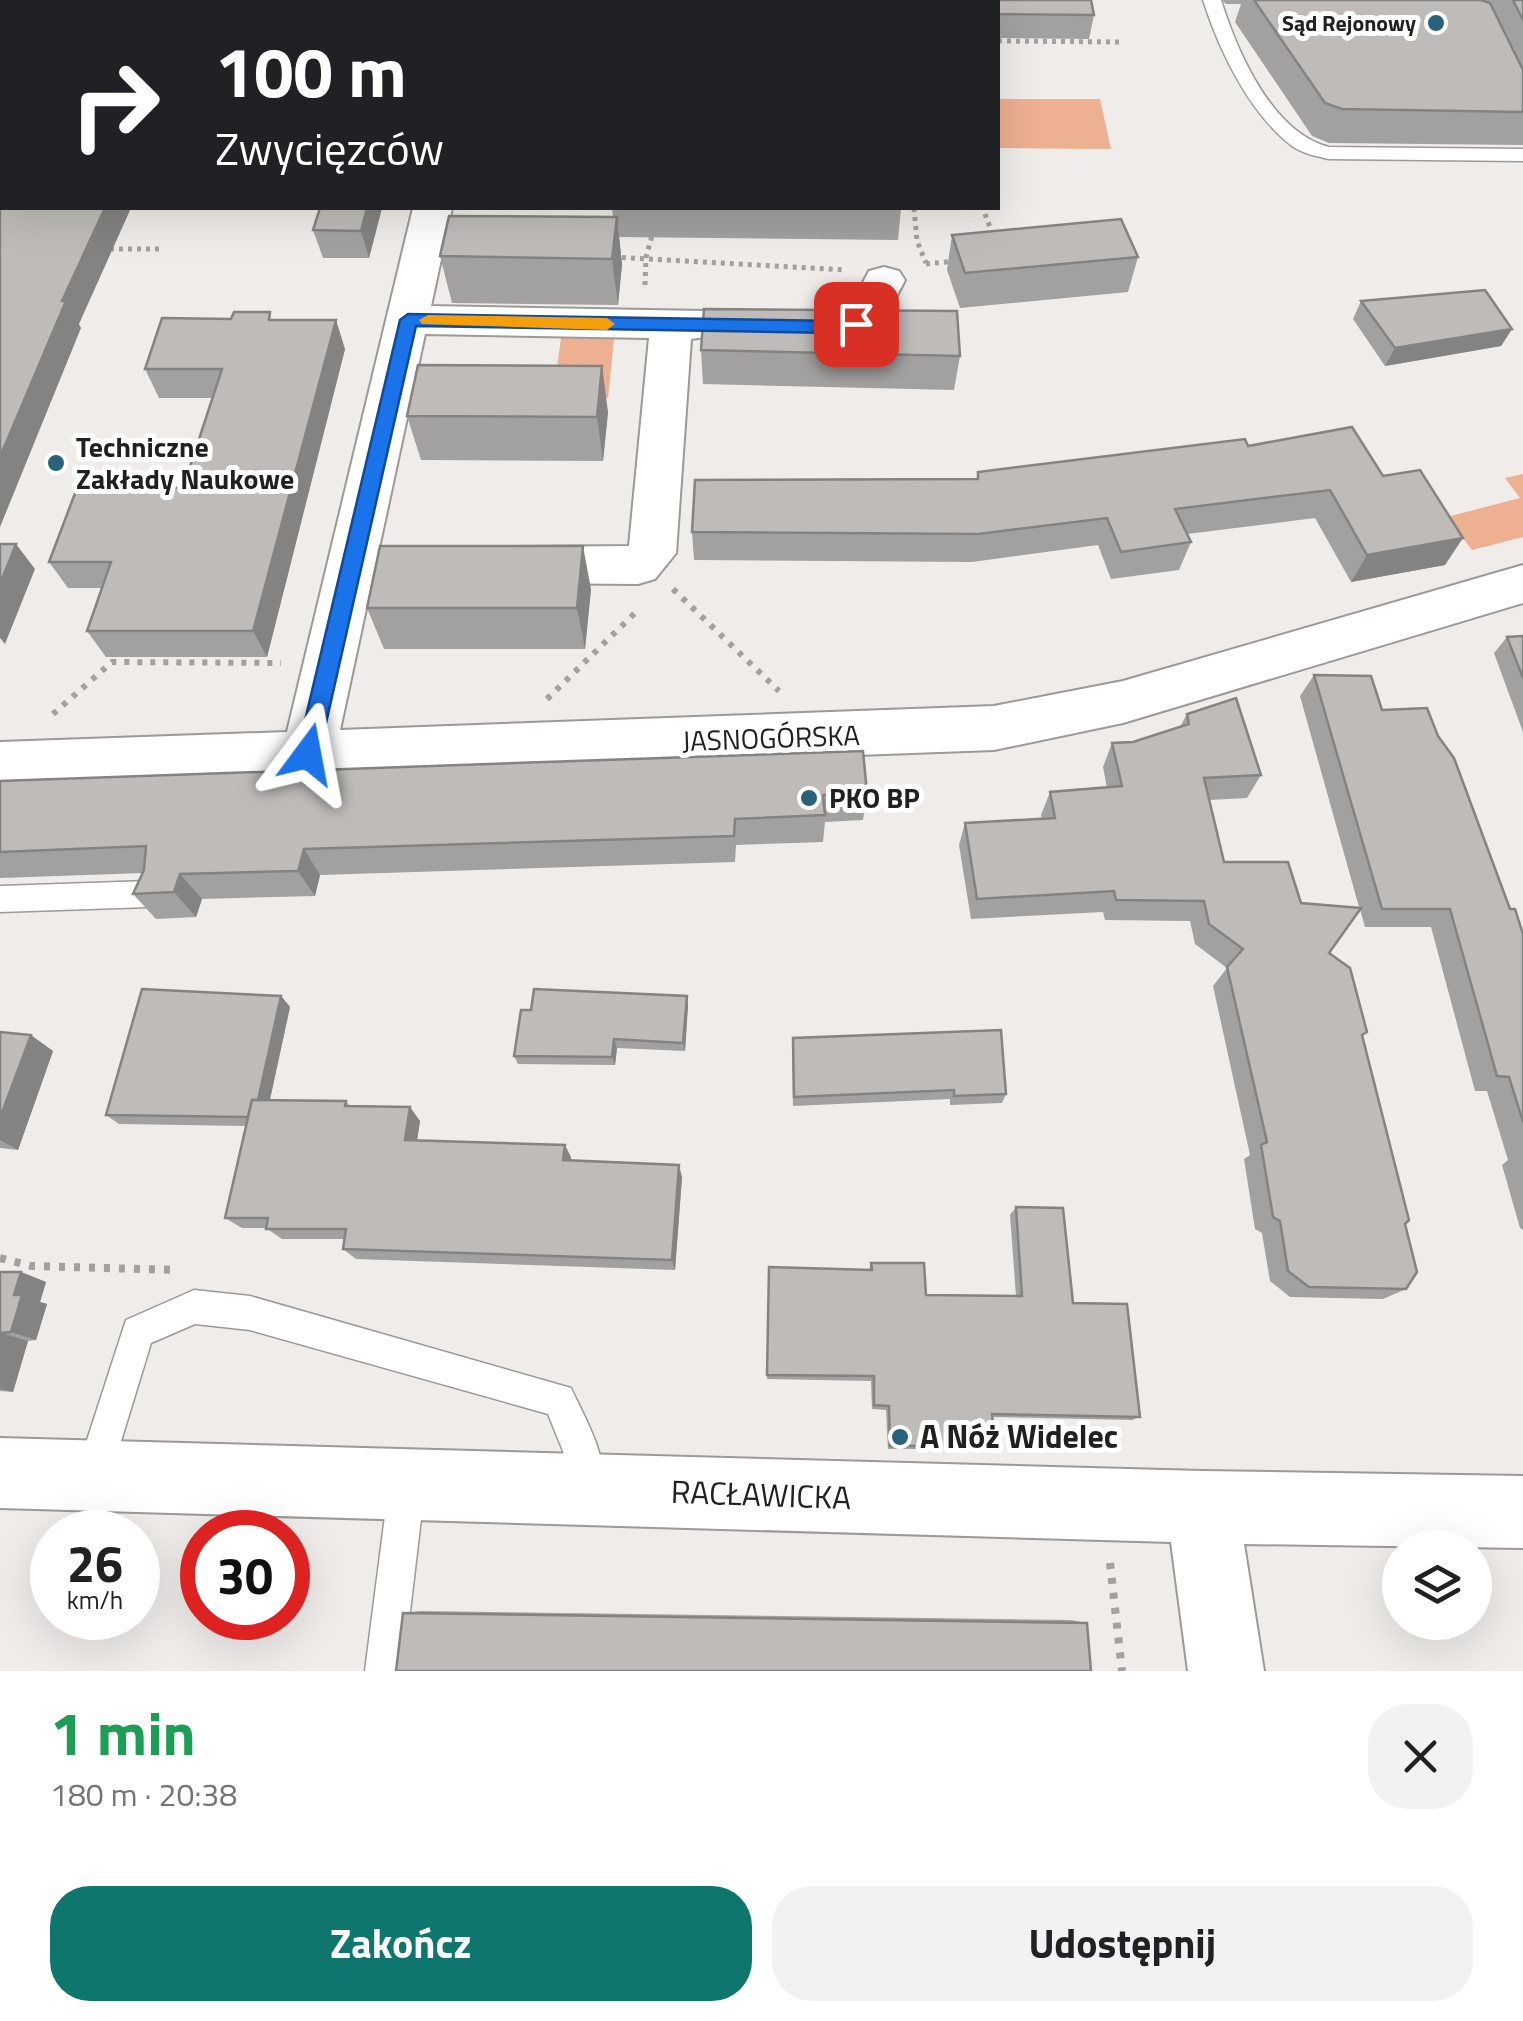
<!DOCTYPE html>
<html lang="pl">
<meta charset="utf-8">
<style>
body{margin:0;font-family:"Titillium Web",sans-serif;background:#f2f2f2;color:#202124;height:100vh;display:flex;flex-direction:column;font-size:38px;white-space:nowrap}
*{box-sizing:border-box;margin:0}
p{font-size:32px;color:#757577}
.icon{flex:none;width:55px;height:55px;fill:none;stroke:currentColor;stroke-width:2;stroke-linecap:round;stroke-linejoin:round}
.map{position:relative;height:1671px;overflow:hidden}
.panel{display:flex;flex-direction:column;background:#fff;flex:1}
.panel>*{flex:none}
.banner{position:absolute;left:0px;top:0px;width:1000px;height:210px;box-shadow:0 10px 40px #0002;background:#202124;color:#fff;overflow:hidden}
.tools{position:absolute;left:1382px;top:1530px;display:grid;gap:20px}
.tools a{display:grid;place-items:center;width:110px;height:110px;border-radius:50%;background:#fff;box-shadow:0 10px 40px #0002;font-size:50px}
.speed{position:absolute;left:30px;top:1510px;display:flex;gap:20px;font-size:50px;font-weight:700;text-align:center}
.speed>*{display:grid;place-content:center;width:130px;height:130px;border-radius:50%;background:#fff;box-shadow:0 10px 40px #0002;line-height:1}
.speed small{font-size:25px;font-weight:400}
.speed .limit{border:15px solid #d22;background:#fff;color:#111}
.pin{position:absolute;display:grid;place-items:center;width:85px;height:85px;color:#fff;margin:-42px;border-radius:20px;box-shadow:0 5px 15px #0006}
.me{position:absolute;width:110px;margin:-55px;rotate:13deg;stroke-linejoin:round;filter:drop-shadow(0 0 8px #0008)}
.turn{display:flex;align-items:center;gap:35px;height:210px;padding:0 50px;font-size:45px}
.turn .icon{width:130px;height:130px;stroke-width:2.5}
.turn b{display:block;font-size:70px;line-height:85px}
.round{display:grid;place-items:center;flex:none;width:105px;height:105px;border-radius:40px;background:#f2f2f2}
.overview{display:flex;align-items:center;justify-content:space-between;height:170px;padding:0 50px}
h1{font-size:60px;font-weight:700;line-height:75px;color:#1e9e55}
.button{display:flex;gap:20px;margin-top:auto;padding:20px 50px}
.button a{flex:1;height:115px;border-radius:40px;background:#0f766e;color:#fff;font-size:40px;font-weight:700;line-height:115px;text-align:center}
.button a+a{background:#f2f2f2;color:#202124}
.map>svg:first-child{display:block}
.green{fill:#edb090}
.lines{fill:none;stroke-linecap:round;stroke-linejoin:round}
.service-casing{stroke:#9c9997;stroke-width:3}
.minor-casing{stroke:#9c9997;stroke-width:4}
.path-far2{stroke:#a3a09f;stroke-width:5;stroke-dasharray:4 5;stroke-linecap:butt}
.path-far1{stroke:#a3a09f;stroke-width:6;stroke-dasharray:5 8;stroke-linecap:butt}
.path{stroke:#a3a09f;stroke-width:8;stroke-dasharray:6 9;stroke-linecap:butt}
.service{fill:#fff;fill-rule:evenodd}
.minor{fill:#fff;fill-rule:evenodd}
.wall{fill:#a3a19f}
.shaded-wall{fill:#858382}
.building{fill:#bebbb9;stroke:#858382;stroke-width:2.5}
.route{fill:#1a73e8;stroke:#114b97;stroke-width:2.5}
.slow{fill:#f59e0b}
.poi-dot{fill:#28637b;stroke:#fff;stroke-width:4}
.labels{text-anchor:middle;stroke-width:10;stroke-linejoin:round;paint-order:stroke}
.far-poi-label{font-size:22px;font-weight:bold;fill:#21201f;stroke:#fff;text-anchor:end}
.poi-label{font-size:28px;font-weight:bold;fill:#21201f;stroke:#fff;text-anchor:start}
.street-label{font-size:28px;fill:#21201f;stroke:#fff}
.near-poi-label{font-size:32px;font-weight:bold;fill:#21201f;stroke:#fff;text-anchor:start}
.near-street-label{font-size:32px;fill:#21201f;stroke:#fff}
</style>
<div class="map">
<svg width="1523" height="1671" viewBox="0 0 1523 1671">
<rect width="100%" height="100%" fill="#efecea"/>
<!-- green -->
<g class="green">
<path d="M998 99H1100L1111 149 998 148Z"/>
<path d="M561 338 614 339 608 398H553Z"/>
<path d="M1523 474V537L1472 550 1447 517 1520 498 1505 478Z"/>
</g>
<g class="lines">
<!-- service casing -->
<g class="service-casing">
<g id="service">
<path d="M705 0H723V2H706Z"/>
<path d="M1203 0H1221C1237 51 1272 133 1329 147L1523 149V161L1329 159C1317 156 1303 154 1292 146 1249 113 1219 50 1203 0Z"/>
<path d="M149 881 159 885 163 894 159 903 149 907 0 912V886Z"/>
<path d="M194 1290 250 1296 571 1388C586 1421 614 1465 599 1502L586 1507 573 1502 563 1451 548 1414 250 1330 195 1324 151 1343 107 1487 94 1492 81 1487 76 1474 126 1320Z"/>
<path d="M407 1467 420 1472 425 1485 403 1671H365L389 1485 394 1472Z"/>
</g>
</g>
<!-- minor casing -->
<g class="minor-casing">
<g id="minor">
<path d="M413 208H452L431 306 705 311 720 315 726 325 720 335 691 339 676 553 655 579 638 584 514 583 497 578 490 565 497 552 514 547 629 546 649 338 425 334 340 730 994 706 1123 681 1523 565V603L1123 723 994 750 0 786V742L287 732Z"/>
<path d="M884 267 899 271 905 280 880 328 836 341 786 337 780 327 786 317 849 309 869 271Z"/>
<path d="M0 1438 1202 1471 1523 1476V1548L1244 1544 1264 1671H1188L1171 1542 0 1508Z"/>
</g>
</g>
<!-- path-far2 -->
<g class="path-far2">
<path d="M998 41 1123 42"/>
<path d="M914 208 917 241 926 263"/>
<path d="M985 214 994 238"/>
<path d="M110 249H163"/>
<path d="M613 257 845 270"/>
<path d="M926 264 955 261"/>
<path d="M645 285 646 257 654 229"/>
</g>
<!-- path-far1 -->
<g class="path-far1">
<path d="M673 589 779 691"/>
<path d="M547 699 638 610"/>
<path d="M53 714 112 662 281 663"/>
</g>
<!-- path -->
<g class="path">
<path d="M0 1258 31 1266 178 1270"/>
<path d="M1110 1563 1122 1671"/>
</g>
<!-- service -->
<use href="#service" class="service"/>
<!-- minor -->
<use href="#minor" class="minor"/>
</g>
<!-- wall -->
<g class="wall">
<path d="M0 0H232L231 2H2V10H0Z"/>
<path d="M820 0H1091L1094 15 1089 39 998 38V2H820Z"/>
<path d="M1222 0H1523V145L1329 143 1312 136 1235 22 1241 4H1226Z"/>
<path d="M320 208H382L369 258H323L313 230Z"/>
<path d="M612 208H901L898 240 619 237 622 264 618 305 452 303 440 256 613 217Z"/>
<path d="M952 235 1138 257 1128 292 960 308 947 270Z"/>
<path d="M1361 301 1512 329 1501 346 1385 366 1353 319Z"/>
<path d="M273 320 345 349 267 657H106L87 631 102 588H68L49 562 183 488 213 398H159L145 369Z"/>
<path d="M701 350 960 356 954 390 703 384Z"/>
<path d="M608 412 603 461 421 460 407 416Z"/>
<path d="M1248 446 1383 476 1445 565 1351 582 1315 518 1187 534 1191 542 1179 570 1111 579 1098 545 972 562 694 560 692 532 977 479 978 472Z"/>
<path d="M591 589 585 649H384L367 608Z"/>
<path d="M1523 636V732L1494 653 1507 637Z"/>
<path d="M1314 675 1382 710 1510 909 1523 934V1230L1520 1228 1502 1165 1508 1160 1487 1091H1475L1431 927H1365L1360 909 1329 953 1363 1036 1405 1224 1406 1289 1383 1299 1290 1297 1270 1281 1262 1233 1255 1229 1244 1159 1250 1155 1213 986 1227 968 1195 944 1190 921 1105 920 1103 912 971 919 959 845 965 823 1042 819 1041 815 1050 792 1107 788 1103 767 1112 743 1133 742 1180 727 1187 714 1261 775 1247 798 1209 800 1224 862 1301 903 1359 907 1300 696Z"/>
<path d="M0 781 867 793 863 820 825 822 823 842 736 845 735 862 320 875 315 896 202 899 196 917 156 919 133 894 143 873 0 878Z"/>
<path d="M281 996 290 1007 270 1100 346 1101 350 1106 420 1121 417 1141 571 1157V1160L682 1177 675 1270 356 1259 343 1249 345 1239H282L266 1228H242L225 1218 246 1126 119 1124 106 1115Z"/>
<path d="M687 996 688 1005 685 1051 617 1048 615 1065 518 1064 514 1056Z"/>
<path d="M0 1032 53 1051 18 1150 0 1148Z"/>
<path d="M792 1048 1006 1094 1002 1103 950 1105V1099L793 1106Z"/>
<path d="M1016 1207 1140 1417 1132 1420 992 1417 995 1446 989 1449H888L886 1410 872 1409 871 1381 767 1379 769 1267 869 1270 871 1263 926 1295 1016 1296 1010 1215Z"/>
<path d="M0 1272H21L46 1282 40 1302 47 1304 36 1340 28 1341 13 1392 0 1391Z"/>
<path d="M420 1611 1071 1620 1087 1623 403 1613Z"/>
</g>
<!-- shaded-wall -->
<g class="shaded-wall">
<path d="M211 0H232L231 2H210Z"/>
<path d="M414 0H427L426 2H413Z"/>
<path d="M105 208H131L79 324 81 328 0 527V457L62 301Z"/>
<path d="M367 208H382L369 258 361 231Z"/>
<path d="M617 217 622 264 618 305 612 259Z"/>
<path d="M336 320 345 349 267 657 253 631Z"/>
<path d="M1512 329 1501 346 1385 366 1395 348Z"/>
<path d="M602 366 608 412 603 461 597 417Z"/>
<path d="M1463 538 1445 565 1351 582 1367 555Z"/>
<path d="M16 544 35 569 5 644 0 638V584Z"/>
<path d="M583 546 591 589 585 649 577 608Z"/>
<path d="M304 849 320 875 315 896 298 871Z"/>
<path d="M180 874 202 899 196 917 174 892Z"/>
<path d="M281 996 290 1007 264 1126 254 1117Z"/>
<path d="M687 996 688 1005 685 1051 683 1043Z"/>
<path d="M31 1035 53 1051 18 1150 0 1140V1118Z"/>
<path d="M614 1039 617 1048 615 1065 612 1057Z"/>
<path d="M410 1107 420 1121 415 1153 405 1140Z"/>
<path d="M565 1145 571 1157 569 1172 563 1160Z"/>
<path d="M679 1165 682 1177 675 1270 672 1260Z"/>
<path d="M21 1272 46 1282 40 1302 47 1304 36 1340 11 1332 14 1295Z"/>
<path d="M2 1333 28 1341 13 1392 0 1389V1338Z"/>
</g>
<!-- building -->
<g class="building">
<path d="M133 0H211L210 2H132Z"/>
<path d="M298 0H414L413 2H297Z"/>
<path d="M542 0H646L667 1 541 2Z"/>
<path d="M944 0H1091L1094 15 998 14V2H945Z"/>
<path d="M1254 0H1481L1490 3 1523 70V112L1342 109 1325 103Z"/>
<path d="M1513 0H1523V20Z"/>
<path d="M0 193H2V208H105L62 301H66L0 457Z"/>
<path d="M320 208H367L361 231 313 230Z"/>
<path d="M449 216 617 217 612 259 440 256Z"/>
<path d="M1121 219 1138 257 965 273 952 235Z"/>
<path d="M1485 290 1512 329 1395 348 1361 301Z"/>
<path d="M704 309 957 311 960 356 701 350Z"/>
<path d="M234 312H270L269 320H336L253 631H87L111 562H49L77 488H183L222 369H145L162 318 231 319Z"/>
<path d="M418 365 602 366 597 417 407 416Z"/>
<path d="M1352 427 1383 476 1420 470 1463 538 1367 555 1330 490 1175 509 1191 542 1121 552 1107 518 978 534 692 532 695 480 978 479V472L1245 439 1248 446Z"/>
<path d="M0 544H16L0 584Z"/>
<path d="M380 546H583L577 608H367Z"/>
<path d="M1523 636V678L1507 637Z"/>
<path d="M1314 675 1371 676 1382 710 1427 708 1438 736 1454 758 1510 909H1515L1523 934V1122L1509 1077 1497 1076 1450 909H1382Z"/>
<path d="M1236 698 1261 775 1204 778 1224 862H1288L1301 903 1361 908 1329 953 1350 968 1367 1032 1362 1035 1409 1220 1405 1224 1417 1272 1406 1289 1309 1287 1288 1271 1280 1221 1273 1217 1261 1145 1267 1142 1227 967 1243 949 1209 924 1204 901 1116 900 1114 891 977 899 965 823 1055 818 1050 792 1122 786 1112 743 1133 742 1189 724 1187 714Z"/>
<path d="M863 751 867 793 823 795 825 815 735 819 734 836 304 849 298 871 180 874 174 892 133 894 144 870 146 846 0 852V781Z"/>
<path d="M142 989 281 996 258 1100H252L248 1117 106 1115Z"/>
<path d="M534 989 687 996 683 1043 614 1039 612 1057 514 1056 521 1010H531Z"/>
<path d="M1001 1030 1006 1094 954 1096V1090L794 1097 793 1038Z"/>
<path d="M0 1032 31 1035 0 1118Z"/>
<path d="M252 1100 346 1101 345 1106 410 1107 405 1140 565 1145 563 1160 679 1165 672 1260 343 1249 346 1229H266L268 1218H225Z"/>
<path d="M1016 1207 1063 1208 1073 1303 1127 1304 1140 1417 992 1414 995 1446H890L889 1406 874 1405V1376L767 1375 769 1267 872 1270 871 1263H924L926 1295 1022 1296Z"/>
<path d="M0 1272H21L14 1295H22L11 1332 2 1333 0 1338Z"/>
<path d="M403 1613 1087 1623 1091 1671H396Z"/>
</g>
<!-- route -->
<path class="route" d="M408 314 836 321 856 318 865 324 863 328 836 333 416 326 319 754 308 763 297 754 400 320Z"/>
<!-- slow -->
<path class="slow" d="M428 315 607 318 615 324 607 330 422 324 419 320Z"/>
<!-- markers -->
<g class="poi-dot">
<circle cx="1436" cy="23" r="10"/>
<circle cx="56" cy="463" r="10"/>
<circle cx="809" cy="798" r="10"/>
<circle cx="900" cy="1437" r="10"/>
</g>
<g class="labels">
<!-- far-poi labels -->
<g class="far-poi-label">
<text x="1416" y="31">Sąd Rejonowy</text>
</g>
<!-- poi labels -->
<g class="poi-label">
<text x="76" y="457">Techniczne<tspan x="76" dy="32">Zakłady Naukowe</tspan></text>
<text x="829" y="808">PKO BP</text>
</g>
<!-- street labels -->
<g class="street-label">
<text transform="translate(771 738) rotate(-2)" y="10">JASNOGÓRSKA</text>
</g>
<!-- near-poi labels -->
<g class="near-poi-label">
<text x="920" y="1448">A Nóż Widelec</text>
</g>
<!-- near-street labels -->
<g class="near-street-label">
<text transform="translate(761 1495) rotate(2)" y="11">RACŁAWICKA</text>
</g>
</g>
</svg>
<div class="tools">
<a><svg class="icon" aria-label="layers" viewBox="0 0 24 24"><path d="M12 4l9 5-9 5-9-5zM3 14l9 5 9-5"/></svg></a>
</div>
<div class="speed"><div>26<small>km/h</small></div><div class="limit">30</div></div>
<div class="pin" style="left:856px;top:324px;background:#d93025"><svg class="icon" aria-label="arrive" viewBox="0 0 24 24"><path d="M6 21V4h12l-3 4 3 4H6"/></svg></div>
<svg class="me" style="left:308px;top:754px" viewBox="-20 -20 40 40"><path d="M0-17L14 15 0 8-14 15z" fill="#1a73e8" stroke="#fff" stroke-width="4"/></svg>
<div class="banner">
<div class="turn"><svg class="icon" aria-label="right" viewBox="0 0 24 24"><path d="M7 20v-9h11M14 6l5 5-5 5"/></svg><div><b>100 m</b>Zwycięzców</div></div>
</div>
</div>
<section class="panel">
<div class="overview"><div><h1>1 min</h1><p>180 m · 20:38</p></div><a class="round"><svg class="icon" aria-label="close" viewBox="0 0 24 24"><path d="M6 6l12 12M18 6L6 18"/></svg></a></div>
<div class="button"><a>Zakończ</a><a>Udostępnij</a></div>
</section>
